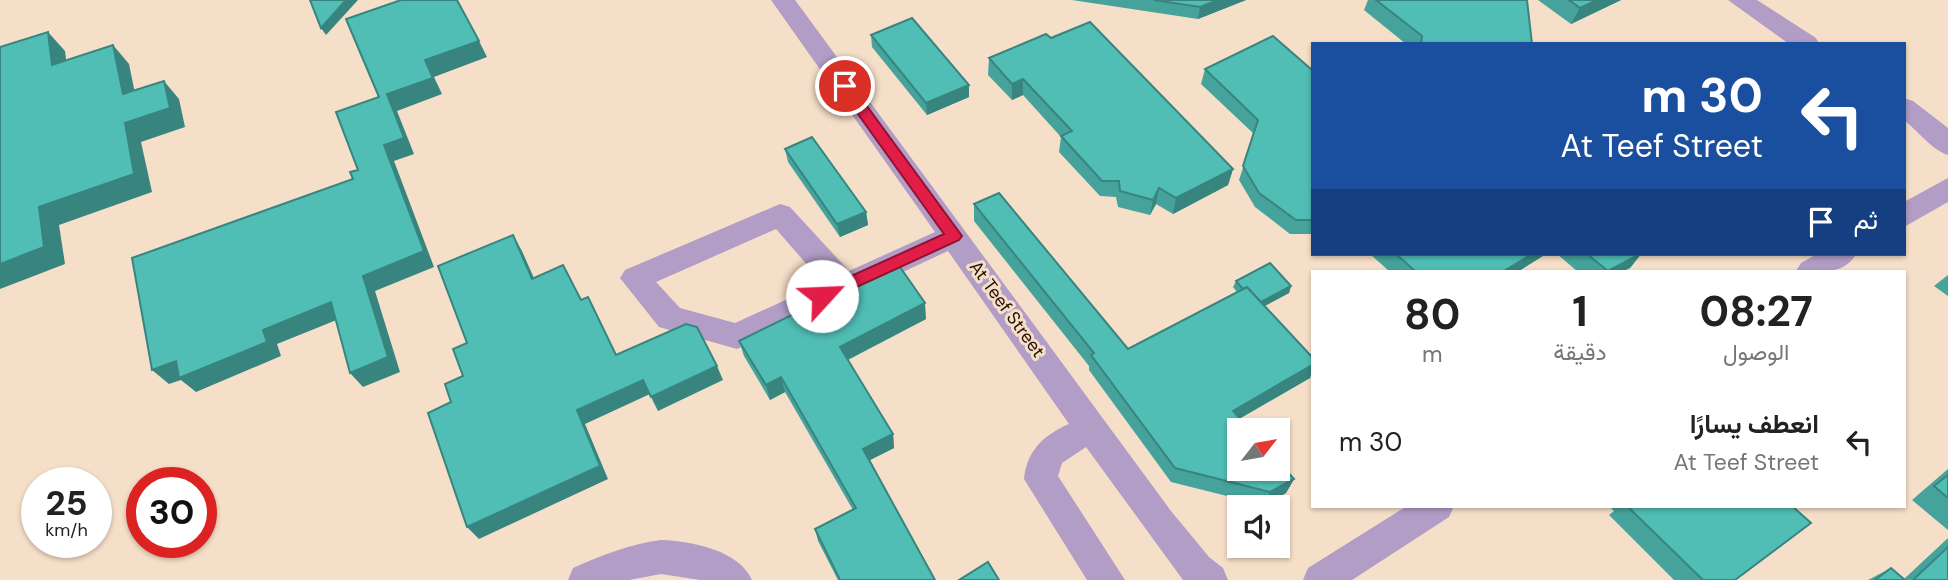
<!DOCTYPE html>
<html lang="ar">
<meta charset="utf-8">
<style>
body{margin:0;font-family:"DM Sans",Vazirmatn,sans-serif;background:#f6f6f6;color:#222;direction:rtl;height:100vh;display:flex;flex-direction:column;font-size:26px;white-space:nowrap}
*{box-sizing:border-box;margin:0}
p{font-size:23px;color:#767676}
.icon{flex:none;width:38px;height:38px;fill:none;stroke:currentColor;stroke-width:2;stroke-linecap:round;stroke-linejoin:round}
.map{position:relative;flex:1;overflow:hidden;direction:ltr}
.side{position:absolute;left:1311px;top:270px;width:595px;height:238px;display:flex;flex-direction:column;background:#fff;border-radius:0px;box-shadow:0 2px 5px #0004;direction:rtl}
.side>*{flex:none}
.banner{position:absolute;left:1311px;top:42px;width:595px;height:214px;border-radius:0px;box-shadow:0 2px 5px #0004;direction:rtl;background:#1a4fa0;color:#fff;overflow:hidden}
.needle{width:46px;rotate:59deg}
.controls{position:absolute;left:1227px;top:418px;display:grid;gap:14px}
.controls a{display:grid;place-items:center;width:63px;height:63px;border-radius:0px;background:#fff;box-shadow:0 2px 5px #0004;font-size:35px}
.speed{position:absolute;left:21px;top:467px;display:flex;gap:14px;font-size:35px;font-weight:700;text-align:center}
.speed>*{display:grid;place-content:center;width:91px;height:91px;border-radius:50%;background:#fff;box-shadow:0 2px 5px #0004;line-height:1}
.speed small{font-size:18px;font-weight:400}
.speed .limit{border:10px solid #d22;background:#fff;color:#111}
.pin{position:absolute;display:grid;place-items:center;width:60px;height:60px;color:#fff;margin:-30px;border:4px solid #fff;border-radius:50%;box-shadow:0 2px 7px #0007}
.me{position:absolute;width:77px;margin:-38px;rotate:65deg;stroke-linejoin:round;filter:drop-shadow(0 0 5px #0008)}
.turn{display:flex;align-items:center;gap:24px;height:147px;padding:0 28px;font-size:32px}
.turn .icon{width:91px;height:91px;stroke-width:2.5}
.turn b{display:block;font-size:49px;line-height:60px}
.then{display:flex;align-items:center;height:66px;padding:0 28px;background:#0003;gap:14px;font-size:26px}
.eta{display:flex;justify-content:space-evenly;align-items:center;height:119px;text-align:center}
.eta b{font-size:42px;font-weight:700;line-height:49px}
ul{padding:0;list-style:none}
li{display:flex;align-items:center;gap:21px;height:105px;padding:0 28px}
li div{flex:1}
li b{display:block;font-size:26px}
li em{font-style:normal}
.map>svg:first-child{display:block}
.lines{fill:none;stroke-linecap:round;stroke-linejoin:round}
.street{fill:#b19dc5;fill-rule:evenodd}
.wall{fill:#45a39c}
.shaded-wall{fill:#38857f}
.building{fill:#50beb5;stroke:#38857f;stroke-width:2}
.route{fill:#e11d48;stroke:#92132f;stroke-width:2}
.labels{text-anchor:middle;stroke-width:6;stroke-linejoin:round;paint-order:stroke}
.street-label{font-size:18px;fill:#241000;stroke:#f6dfc8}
</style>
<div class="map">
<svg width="1948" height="580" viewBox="0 0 1948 580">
<rect width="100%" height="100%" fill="#f6dfc8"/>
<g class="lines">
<!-- street -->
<g class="street">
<path d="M771 0H795L1171 511 1209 557 1223 568 1228 580H1183L1086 447 1062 463 1058 476 1125 580H1087L1024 479C1027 450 1044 435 1069 424L948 251 737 349 659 327 620 278 625 270 780 204 790 207 849 271 935 232ZM776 229 823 283 735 323 680 308 656 282Z"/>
<path d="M1728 0H1757L1816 38 1819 44H1789Z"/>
<path d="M1904 98 1913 101 1948 128V155C1932 150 1918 131 1904 120Z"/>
<path d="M1948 178V202L1904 227V202Z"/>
<path d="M1817 254H1856C1844 276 1818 271 1796 271L1801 263Z"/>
<path d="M1407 506H1454L1449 517 1352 580H1303L1308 568Z"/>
<path d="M661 540C691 541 739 550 752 580H700L661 574 629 580H568L573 568C602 555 630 544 661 540Z"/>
</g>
</g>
<!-- wall -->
<g class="wall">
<path d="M1072 0H1246L1198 19Z"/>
<path d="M1368 0H1527L1532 44H1406L1364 10Z"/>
<path d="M1538 0H1621L1571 24Z"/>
<path d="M871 35 969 85V97L927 115 872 47Z"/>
<path d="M1051 38 1233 169 1228 185 1173 214 1156 204 1150 215 1118 207 1116 197 1100 196 1059 152 1061 137 1023 95 1012 100 988 75 989 58Z"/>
<path d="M1205 69 1312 70V234H1290L1255 207 1239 180 1254 134 1201 84Z"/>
<path d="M785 149 866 212 868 225 840 237 788 162Z"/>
<path d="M974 204 1128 349 1237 292 1233 287 1236 281 1291 286 1289 293 1265 306 1310 378 1239 418 1294 479 1286 493 1263 505 1171 482 1089 370V366L974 221Z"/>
<path d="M1370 254H1546L1519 271H1389Z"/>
<path d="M1557 254H1641L1630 268 1623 271H1577Z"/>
<path d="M1948 275V296L1934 286Z"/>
<path d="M926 319 848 360 893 434 894 448 870 460 935 580H838L818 541 815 529 853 510 785 392 770 400 744 356 739 341Z"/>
<path d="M1948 469V530L1912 500Z"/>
<path d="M1609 506H1792L1735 580H1674L1609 515 1614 511Z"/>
<path d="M1948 538V580H1868L1891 568 1904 579Z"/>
</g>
<!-- shaded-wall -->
<g class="shaded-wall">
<path d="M346 0H358L326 35 321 28Z"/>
<path d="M1218 0H1246L1198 19 1200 7Z"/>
<path d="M1597 0H1621L1571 24 1580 8Z"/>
<path d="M48 32 65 51 69 84 52 65Z"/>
<path d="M479 41 487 57 434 77 442 94 397 111 414 154 394 161 434 267 375 291 400 372 363 387 350 373 363 276 384 145 387 94 425 60Z"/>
<path d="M113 45 129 64 139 113 123 94Z"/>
<path d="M1023 79V95L1012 100V84Z"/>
<path d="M164 81 179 99 185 127 141 142 152 192 59 225 65 264 0 289V264L39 207 125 123Z"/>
<path d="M969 85V97L927 115 926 103Z"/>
<path d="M1233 169 1228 185 1173 214 1176 198Z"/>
<path d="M1159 188 1156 204 1150 215 1153 200Z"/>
<path d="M866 212 868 225 840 237 837 224Z"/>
<path d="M513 235 522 251 541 294 532 279Z"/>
<path d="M1532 254H1546L1519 271H1504Z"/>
<path d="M1640 254H1641L1630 268 1623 271H1608Z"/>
<path d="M1291 286 1289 293 1255 311 1257 304Z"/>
<path d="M331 302 344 317 277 344 281 356 196 392 181 380 169 384 152 370 263 330Z"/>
<path d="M925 303 926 319 843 362 840 347Z"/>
<path d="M1312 365V372L1310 378 1227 426 1233 411Z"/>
<path d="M717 366 723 380 658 411 651 397Z"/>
<path d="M781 377 785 392 770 400 766 385Z"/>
<path d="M643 380 650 394 585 424 608 479 479 539 467 527 577 410Z"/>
<path d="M893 434 894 448 866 462 863 449Z"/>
<path d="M1294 479 1286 493 1263 505 1270 492Z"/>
</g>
<!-- building -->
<g class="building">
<path d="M310 0H346L321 28Z"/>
<path d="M401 0H457L479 41 425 60 433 78 387 94 404 138 384 145 424 251 363 276 388 357 350 373 331 302 263 330 267 342 179 378 176 361 152 370 132 258 353 179 350 172 358 170 336 112 379 97 346 19Z"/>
<path d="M1154 0H1218L1200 7Z"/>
<path d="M1376 0H1527L1532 44H1421L1422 36Z"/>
<path d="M1569 0H1597L1580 8Z"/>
<path d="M912 18 969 85 926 103 871 35Z"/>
<path d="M1090 22 1233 169 1176 198 1159 188 1153 200 1120 191 1119 181H1102L1061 136 1072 131 1023 79 1012 84 989 58 1046 34 1051 38Z"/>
<path d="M48 32 52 65 113 45 123 94 164 81 170 108 125 123 134 174 39 207 44 247 0 264V47Z"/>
<path d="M1273 36 1312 70V220H1296L1259 193 1243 166 1258 120 1205 69Z"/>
<path d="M812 137 866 212 837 224 785 149Z"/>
<path d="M999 193 1128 349 1247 287 1312 357V365L1233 411 1250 430H1239V469H1278V461L1294 479 1270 492 1175 468 1091 355 1094 353 974 204Z"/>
<path d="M513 235 532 279 563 265 581 300 588 297 616 355 686 324 697 327 717 366 651 397 643 380 577 410 600 466 467 527 428 413 451 402 445 384 463 376 453 349 467 343 438 266Z"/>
<path d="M1396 254H1532L1504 271H1415Z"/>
<path d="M1587 254H1640L1608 271Z"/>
<path d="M1270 263 1291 286 1261 302 1247 287 1243 289 1236 281Z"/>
<path d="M900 267 925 303 840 347 893 434 863 449 935 580H840L815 529 856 508 781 377 766 385 739 341 855 284 857 286Z"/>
<path d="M1948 475V498L1934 486Z"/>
<path d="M1627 506H1792L1811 523 1735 580H1703Z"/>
<path d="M1948 547V580H1913Z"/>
<path d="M988 562 999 580H959Z"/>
<path d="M1891 568 1905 580H1875Z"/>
</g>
<!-- route -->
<path class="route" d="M845 81 850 83 962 236 959 240 822 303 816 301V292L944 234 840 89V83Z"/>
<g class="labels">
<!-- street labels -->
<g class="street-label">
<text transform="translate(1007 309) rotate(54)" y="6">At Teef Street</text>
</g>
</g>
</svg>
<div class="controls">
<a><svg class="needle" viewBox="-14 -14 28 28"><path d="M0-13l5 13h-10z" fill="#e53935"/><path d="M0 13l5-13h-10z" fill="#767676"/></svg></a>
<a><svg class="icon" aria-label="sound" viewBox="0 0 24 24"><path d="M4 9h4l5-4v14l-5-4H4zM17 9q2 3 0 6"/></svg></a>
</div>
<div class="speed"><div>25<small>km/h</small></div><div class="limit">30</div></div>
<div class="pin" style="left:845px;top:86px;background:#d93025"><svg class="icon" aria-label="arrive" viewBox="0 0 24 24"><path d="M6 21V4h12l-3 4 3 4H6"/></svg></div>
<svg class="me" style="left:822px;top:296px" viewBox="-20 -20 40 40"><circle r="19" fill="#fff"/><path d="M0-13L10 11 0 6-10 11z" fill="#e11d48"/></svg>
<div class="banner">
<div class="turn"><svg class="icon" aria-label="left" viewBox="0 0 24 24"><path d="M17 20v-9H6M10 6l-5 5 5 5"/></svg><div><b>30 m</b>At Teef Street</div></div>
<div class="then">ثم<svg class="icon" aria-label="arrive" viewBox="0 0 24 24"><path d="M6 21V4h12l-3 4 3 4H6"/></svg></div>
</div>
<section class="side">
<div class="eta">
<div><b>08:27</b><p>الوصول</p></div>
<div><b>1</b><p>دقيقة</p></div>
<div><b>80</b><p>m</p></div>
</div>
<ul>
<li><svg class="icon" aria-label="left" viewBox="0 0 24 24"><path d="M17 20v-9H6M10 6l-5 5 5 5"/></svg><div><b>انعطف يسارًا</b><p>At Teef Street</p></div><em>30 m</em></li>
</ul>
</section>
</div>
